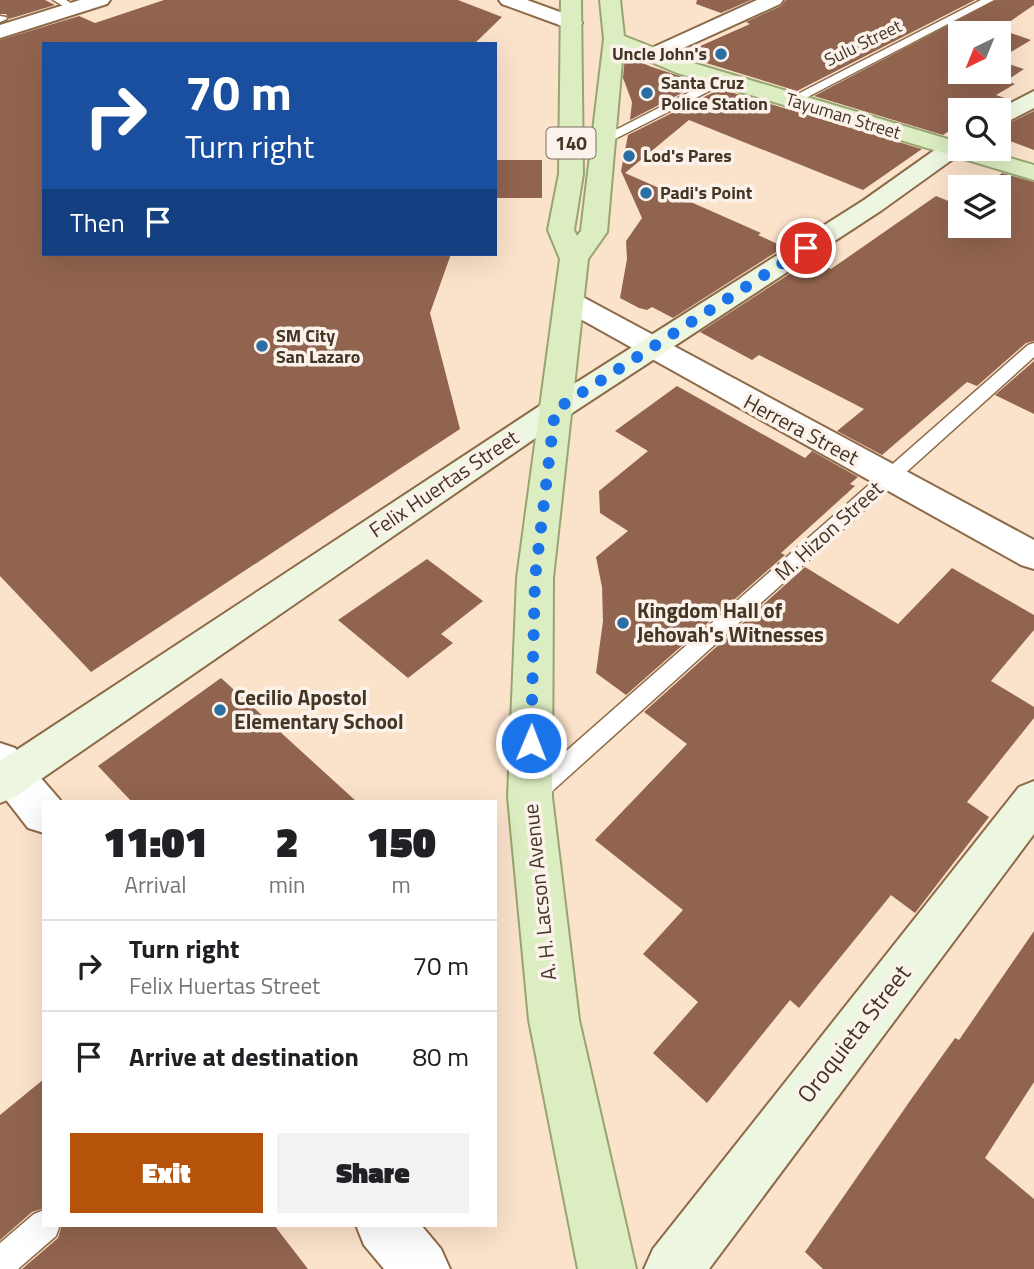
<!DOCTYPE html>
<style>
body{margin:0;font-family:"Titillium Web",sans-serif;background:#f2f2f2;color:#202124;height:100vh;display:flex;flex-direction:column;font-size:26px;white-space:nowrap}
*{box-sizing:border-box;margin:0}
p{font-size:23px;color:#757577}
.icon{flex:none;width:38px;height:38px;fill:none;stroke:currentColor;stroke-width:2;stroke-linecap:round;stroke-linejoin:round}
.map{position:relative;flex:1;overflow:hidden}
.drawer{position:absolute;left:42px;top:800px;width:455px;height:427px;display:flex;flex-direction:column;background:#fff;border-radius:0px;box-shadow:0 7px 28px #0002}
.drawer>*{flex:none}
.banner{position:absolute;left:42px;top:42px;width:455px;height:214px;border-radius:0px;box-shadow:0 7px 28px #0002;background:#1a4fa0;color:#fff;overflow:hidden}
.needle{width:46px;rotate:223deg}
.tools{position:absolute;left:948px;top:21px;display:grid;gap:14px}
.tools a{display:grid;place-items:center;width:63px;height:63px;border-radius:0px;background:#fff;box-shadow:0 7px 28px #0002;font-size:35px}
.pin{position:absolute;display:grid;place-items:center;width:60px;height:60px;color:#fff;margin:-30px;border:4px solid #fff;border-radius:50%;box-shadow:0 2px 7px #0007}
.me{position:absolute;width:77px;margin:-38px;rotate:1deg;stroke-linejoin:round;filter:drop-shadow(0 0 5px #0008)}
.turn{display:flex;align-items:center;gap:24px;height:147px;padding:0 28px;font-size:32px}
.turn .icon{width:91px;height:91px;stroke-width:2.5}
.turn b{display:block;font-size:49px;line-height:60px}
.then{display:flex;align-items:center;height:66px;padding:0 28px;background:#0003;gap:14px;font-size:26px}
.eta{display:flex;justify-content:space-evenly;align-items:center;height:119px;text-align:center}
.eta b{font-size:42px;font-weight:800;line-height:49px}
.primary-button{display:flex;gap:14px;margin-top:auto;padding:14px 28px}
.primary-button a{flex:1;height:80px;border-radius:0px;background:#b45309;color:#fff;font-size:28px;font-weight:800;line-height:80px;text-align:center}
.primary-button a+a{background:#f2f2f2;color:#202124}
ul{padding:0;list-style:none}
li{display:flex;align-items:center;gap:21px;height:91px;padding:0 28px;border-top:2px solid #e0e0e0}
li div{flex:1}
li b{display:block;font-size:26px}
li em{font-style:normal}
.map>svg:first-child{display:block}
.building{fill:#91644f}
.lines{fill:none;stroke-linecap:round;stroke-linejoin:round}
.lane-casing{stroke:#8d6a47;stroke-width:3}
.street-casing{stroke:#8d6a47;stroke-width:4}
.secondary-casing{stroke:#8d6a47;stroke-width:4}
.primary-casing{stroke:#97a56f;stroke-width:4}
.lane{fill:#fff;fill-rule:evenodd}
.street{fill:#fff;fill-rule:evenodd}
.secondary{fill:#edf6e0;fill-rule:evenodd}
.primary{fill:#dcedc1;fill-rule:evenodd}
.route{stroke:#1a73e8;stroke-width:12;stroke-dasharray:0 21.6}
.poi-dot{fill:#2a6ea3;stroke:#fbf3eb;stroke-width:2.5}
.labels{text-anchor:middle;stroke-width:7;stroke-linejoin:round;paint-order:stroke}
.far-street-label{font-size:18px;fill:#443525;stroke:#fbf3eb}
.far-poi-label{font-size:18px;font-weight:bold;fill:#443525;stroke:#fbf3eb;text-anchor:start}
.shield{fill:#fbf3eb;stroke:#7b6e60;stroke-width:2}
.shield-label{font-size:19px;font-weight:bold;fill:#443525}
.street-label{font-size:21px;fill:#443525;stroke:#fbf3eb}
.poi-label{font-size:21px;font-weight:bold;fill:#443525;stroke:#fbf3eb;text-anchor:start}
.near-street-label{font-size:24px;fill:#443525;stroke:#fbf3eb}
</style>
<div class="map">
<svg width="1034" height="1269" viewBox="0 0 1034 1269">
<rect width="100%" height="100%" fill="#fbe2cb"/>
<!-- building -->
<g class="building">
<path d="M0 0H45L55 5 9 19 6 14H0Z"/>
<path d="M164 0H458L502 17 474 44H44V254H451L430 313 460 429 91 672 0 576V40L79 16 95 23Z"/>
<path d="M697 0H751L721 13 696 4Z"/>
<path d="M786 0H975L797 91 680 55 750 24 746 22 781 6Z"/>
<path d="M996 0H1034V5L999 29 1031 40 999 59V33H961V72H999V61L1024 69 1006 81 1015 84 996 95 1010 100 994 110H961V123L943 135 814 96Z"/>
<path d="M625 56 652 67 701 83 630 120 632 102 623 78Z"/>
<path d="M720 89 922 149 863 190 689 120 625 173 761 233 758 235 784 247 673 318 652 307 647 310 639 308 620 298 627 259 626 241 642 218 621 171 628 135Z"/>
<path d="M1034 111V150L999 137V128Z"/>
<rect x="495" y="160" width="47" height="38"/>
<path d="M1002 173 1034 182V341L1026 343 977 386 967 382 882 455 837 431 864 409 759 355 752 360 700 332 811 260 831 269 936 196 958 205 961 203V226H999V187H983Z"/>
<path d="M1034 361V414L995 395Z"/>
<path d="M677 386 805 458 812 451 858 477 850 484 855 486 781 553 785 555 626 695 596 673 603 621 602 587 596 557 628 531 600 513 599 491 648 451 615 431Z"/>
<path d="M427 559 483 601 441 634 453 643 408 678 338 620Z"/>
<path d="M805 567 898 624 952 568 1034 615V630L991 681 1034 707V718L967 802 989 817 915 913 891 895 799 1008 790 1000 707 1103 653 1053 698 1002 643 954 683 910 595 840 687 744 644 712Z"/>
<path d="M221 678 357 802H132L98 766Z"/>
<path d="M1034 931V1082L985 1158 1034 1199V1269H823L805 1252 912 1098 955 1038 959 1040Z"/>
<path d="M44 1079V1208L32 1212 0 1240V1115Z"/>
<path d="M62 1225H274L308 1269H22L58 1238Z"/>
</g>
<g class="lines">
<!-- lane casing -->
<g class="lane-casing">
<g id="lane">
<path d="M53 0H66L79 8 70 10Z"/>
<path d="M981 0H994L796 103 786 100Z"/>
<path d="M0 16 6 17 7 19 0 22Z"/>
<path d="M723 75 729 79 727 82 609 142H599L598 139Z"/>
<path d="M1034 343V357L539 803 531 806 523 803 519 796 523 789 1028 345Z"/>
<path d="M44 1210V1225H60L56 1236 18 1269H0V1243L34 1214Z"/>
</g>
</g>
<!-- street casing -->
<g class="street-casing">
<g id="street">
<path d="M80 0H110L107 4 0 38V25Z"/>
<path d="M499 0H527L579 19 582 23 579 27H565L502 4Z"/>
<path d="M757 0H783L780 4 659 59H645L641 55 645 51Z"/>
<path d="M569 292 579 295 1034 540V569L1021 565 559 307 555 301 559 295Z"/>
<path d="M0 743 15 748 60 800 44 802V833L28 828 0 792Z"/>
<path d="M356 1225H421L441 1249 450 1269H384L364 1245Z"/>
</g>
</g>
<!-- secondary casing -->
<g class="secondary-casing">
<g id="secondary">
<path d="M1034 91V108L999 126 997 110Z"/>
<path d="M961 135V149H967L882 210 566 417 15 797 0 803V761L544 403 864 200 953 137Z"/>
<path d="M1034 781V834L709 1269H644L653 1249 1019 787Z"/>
</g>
</g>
<!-- primary casing -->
<g class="primary-casing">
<path id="primary" d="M561 0H581L583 174 574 230 577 236 581 231 604 39 600 0H620L624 36 693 63 961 143V149H979L1034 165V180L677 73 623 50 607 232 588 259 553 578 552 797 579 1020 636 1269H578L529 1020 508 797 517 578 560 259 548 230 559 174Z"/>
</g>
<!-- lane -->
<use href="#lane" class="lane"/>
<!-- street -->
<use href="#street" class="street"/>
<!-- secondary -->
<use href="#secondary" class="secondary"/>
<!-- primary -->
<use href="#primary" class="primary"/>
</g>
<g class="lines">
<!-- route -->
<path class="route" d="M531 743 535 578 555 410 806 248"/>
</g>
<!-- markers -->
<g class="poi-dot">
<circle cx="721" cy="54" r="7"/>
<circle cx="647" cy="93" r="7"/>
<circle cx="629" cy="156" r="7"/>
<circle cx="646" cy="193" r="7"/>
<circle cx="262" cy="346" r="7"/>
<circle cx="623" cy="623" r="7"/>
<circle cx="220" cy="710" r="7"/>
</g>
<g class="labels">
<!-- far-street labels -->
<g class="far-street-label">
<text transform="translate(863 43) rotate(-26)" y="6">Sulu Street</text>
<text transform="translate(843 116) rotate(17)" y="6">Tayuman Street</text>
</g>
<!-- far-poi labels -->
<g class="far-poi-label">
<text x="707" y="60" text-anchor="end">Uncle John's</text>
<text x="661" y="89">Santa Cruz<tspan x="661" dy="21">Police Station</tspan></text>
<text x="643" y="162">Lod's Pares</text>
<text x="660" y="199">Padi's Point</text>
<text x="276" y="342">SM City<tspan x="276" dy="21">San Lazaro</tspan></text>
</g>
<!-- shield labels -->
<rect class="shield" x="546.5" y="127.5" width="49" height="31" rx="5"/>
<g class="shield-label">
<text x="571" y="150">140</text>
</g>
<!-- street labels -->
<g class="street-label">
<text transform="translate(801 430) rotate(28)" y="7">Herrera Street</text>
<text transform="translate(444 484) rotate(-34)" y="7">Felix Huertas Street</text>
<text transform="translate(829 531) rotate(-42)" y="7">M. Hizon Street</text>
<text transform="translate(540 892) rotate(-96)" y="7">A. H. Lacson Avenue</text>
</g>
<!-- poi labels -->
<g class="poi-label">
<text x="637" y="618">Kingdom Hall of<tspan x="637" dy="24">Jehovah's Witnesses</tspan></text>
<text x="234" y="705">Cecilio Apostol<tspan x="234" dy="24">Elementary School</tspan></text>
</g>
<!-- near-street labels -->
<g class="near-street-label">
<text transform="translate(854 1034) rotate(-52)" y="8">Oroquieta Street</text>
</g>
</g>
</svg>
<div class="tools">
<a><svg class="needle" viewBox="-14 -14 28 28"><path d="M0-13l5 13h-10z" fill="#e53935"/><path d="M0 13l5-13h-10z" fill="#757577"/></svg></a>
<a><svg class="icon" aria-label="search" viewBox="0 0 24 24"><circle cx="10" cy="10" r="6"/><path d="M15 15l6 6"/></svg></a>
<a><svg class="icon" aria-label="layers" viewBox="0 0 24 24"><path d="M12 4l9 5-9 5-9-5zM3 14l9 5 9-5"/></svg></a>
</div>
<div class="pin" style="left:806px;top:248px;background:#d93025"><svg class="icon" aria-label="arrive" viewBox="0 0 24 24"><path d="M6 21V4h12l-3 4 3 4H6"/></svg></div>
<svg class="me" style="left:531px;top:743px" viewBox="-20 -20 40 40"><circle r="17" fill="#1a73e8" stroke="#fff" stroke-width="3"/><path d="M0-11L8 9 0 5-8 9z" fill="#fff"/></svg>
<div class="banner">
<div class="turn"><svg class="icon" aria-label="right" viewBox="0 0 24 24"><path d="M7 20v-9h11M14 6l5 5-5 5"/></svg><div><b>70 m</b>Turn right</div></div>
<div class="then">Then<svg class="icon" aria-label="arrive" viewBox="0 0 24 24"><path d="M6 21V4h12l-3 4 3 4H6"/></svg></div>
</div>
<section class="drawer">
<div class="eta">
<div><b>11:01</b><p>Arrival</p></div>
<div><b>2</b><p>min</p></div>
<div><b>150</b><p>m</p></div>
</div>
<ul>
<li><svg class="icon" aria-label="right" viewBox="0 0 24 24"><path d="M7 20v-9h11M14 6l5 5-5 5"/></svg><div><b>Turn right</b><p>Felix Huertas Street</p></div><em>70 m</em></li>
<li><svg class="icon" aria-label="arrive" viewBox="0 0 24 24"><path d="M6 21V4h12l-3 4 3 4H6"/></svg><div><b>Arrive at destination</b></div><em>80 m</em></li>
</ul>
<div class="primary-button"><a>Exit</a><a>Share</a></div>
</section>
</div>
